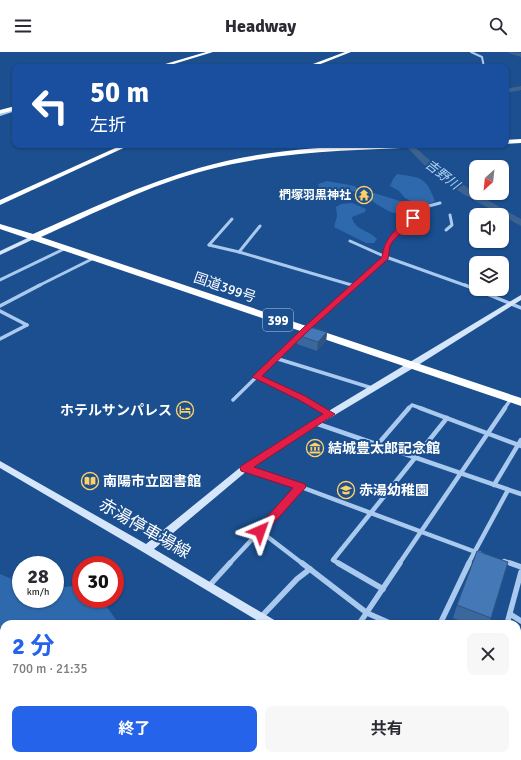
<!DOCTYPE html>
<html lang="ja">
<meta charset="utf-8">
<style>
body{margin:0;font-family:Signika,"Noto Sans JP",sans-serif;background:#f7f7f7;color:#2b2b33;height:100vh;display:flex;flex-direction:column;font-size:15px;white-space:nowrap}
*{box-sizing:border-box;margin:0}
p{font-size:13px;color:#7c7c81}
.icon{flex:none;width:22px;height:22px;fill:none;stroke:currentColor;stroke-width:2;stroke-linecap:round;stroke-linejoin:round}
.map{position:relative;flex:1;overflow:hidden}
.details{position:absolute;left:0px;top:568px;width:521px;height:140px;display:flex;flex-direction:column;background:#fff;border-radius:12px 12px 0 0;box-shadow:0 1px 3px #0004}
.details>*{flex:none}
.top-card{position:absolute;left:12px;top:12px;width:497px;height:84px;border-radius:8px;box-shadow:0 1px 3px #0004;background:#1a4fa0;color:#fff;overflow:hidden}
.needle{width:26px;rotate:207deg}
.tools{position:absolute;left:469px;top:108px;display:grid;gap:8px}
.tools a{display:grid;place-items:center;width:40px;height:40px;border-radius:8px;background:#fff;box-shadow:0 1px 3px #0004;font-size:20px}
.speed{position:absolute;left:12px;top:504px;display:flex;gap:8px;font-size:20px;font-weight:700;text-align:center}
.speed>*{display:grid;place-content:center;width:52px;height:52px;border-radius:50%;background:#fff;box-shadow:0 1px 3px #0004;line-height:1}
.speed small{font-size:10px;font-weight:400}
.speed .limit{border:6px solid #d22;background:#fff;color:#111}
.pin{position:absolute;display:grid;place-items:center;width:34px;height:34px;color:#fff;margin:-17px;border-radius:8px;box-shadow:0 2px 6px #0006}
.me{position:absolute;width:44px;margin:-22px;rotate:43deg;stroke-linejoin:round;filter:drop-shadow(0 0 3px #0008)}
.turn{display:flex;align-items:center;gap:14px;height:84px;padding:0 12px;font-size:18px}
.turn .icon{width:52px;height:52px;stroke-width:2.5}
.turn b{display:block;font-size:28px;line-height:34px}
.round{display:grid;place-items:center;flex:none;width:42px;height:42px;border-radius:8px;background:#f7f7f7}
.headline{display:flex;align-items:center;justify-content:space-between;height:68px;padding:0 12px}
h1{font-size:24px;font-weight:700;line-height:30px;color:#2563eb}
.action{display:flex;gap:8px;margin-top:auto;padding:8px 12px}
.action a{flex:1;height:46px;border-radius:8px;background:#2563eb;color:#fff;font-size:16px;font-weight:700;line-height:46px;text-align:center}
.action a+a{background:#f7f7f7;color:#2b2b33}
header{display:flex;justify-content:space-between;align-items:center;height:52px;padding:0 12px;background:#fff;font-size:18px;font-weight:700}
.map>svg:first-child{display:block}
.green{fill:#2e69ad}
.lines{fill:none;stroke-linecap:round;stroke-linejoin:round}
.river{fill:#3c6290;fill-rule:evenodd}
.street-far4{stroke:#a9c9ee;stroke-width:2}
.street-far3{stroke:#a9c9ee;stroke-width:3}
.street-far2{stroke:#a9c9ee;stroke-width:3.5}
.street-far1{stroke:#a9c9ee;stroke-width:4.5}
.street{stroke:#a9c9ee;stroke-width:5.5}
.secondary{fill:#d6e6fa;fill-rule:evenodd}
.highway{fill:#fff;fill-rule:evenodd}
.wall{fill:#3a679d}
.shaded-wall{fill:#305480}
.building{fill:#4478b7;stroke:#305480}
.route{fill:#e11d48;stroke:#92132f}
.labels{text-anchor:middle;stroke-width:4;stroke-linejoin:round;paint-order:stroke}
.far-poi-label{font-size:12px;font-weight:bold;fill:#fff;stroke:#1b4f8f;text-anchor:end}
.far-water-label{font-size:13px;font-style:italic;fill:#b5d3f5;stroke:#1b4f8f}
.shield{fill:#1b4f8f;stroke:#bbcadd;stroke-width:1}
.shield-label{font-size:13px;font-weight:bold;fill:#fff}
.street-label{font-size:14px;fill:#fff;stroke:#1b4f8f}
.poi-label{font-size:14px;font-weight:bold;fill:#fff;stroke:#1b4f8f;text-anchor:start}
.near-street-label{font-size:17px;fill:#fff;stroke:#1b4f8f}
</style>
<header><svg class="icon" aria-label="menu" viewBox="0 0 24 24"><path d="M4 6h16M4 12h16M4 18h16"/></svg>Headway<svg class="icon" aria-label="search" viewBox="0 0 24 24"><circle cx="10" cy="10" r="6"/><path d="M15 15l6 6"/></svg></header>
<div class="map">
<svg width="521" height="708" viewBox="0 0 521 708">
<rect width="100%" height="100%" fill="#1b4f8f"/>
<!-- green -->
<g class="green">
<path d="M397 122C422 126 425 124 435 149L432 151 424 153 414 151 405 146 399 139 390 134 393 127Z"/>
<path d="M327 129 355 134 358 138C344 143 331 144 319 136L318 132Z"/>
<path d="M374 141 403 150 415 156C402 170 380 156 369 146V144Z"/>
<path d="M352 151 366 157 365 160 352 165C354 178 369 178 377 187L374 191H366L334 175 337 164 336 155 341 152Z"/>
<path d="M0 522 21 531V547H55V536L74 534 81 537V547L102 548 119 572H4V664L0 661Z"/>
<path d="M36 704H325L327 708H35Z"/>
</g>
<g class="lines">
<!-- river -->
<g class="river">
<path d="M508 0 521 1V5L509 1Z"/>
<path d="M521 34V38L506 41V37Z"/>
<path d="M405 93H413C446 125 482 145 521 167V174L463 142 425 114Z"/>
</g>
<!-- street-far4 -->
<g class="street-far4">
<path d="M471 0 482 5 484 15"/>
<path d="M0 63 15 58"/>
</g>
<!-- street-far3 -->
<g class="street-far3">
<path d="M446 178 452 173 450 163"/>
<path d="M350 189 386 205 467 234"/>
<path d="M209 193 239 200 355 234"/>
<path d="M209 193 232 167"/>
<path d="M239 200 260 174"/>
<path d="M386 205V194L390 188 425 155 440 151"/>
<path d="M0 228 66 196"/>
<path d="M38 234 94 206"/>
</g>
<!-- street-far2 -->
<g class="street-far2">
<path d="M353 233 355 234"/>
<path d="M465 233 521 256"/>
<path d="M0 254 40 233"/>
<path d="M0 259 27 273"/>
<path d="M0 287 27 273"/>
<path d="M275 306 372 336"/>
<path d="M256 325 302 346 321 357"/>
<path d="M233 348 300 282"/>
<path d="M408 357 412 353 423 357"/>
<path d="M504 357 511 347"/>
</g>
<!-- street-far1 -->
<g class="street-far1">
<path d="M320 356 330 362"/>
<path d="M420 356 521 394"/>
<path d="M315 371 521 442"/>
<path d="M378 392 409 356"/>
<path d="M245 416 301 435 481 502"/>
<path d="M494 433 521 388"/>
<path d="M260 479 303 512"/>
<path d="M504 509 513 512"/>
<path d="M229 512 301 435"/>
<path d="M340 512 333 508 447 366"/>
<path d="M399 512 505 356"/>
<path d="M468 512 508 438"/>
</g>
<!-- street -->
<g class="street">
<path d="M302 511 367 561 392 572"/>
<path d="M338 511 383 537"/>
<path d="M510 511 521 515"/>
<path d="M209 534 230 511"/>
<path d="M510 562 521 569"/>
<path d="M261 565 297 527 310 517"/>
<path d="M359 572 400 511"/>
<path d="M440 572 469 511"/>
<path d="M507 572 521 520"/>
</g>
<!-- secondary -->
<g class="secondary">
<path d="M34 183 37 185 36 186 0 203V199Z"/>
<path d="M386 203 389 205 388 206 308 278H304L303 277 304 276Z"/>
<path d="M521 243V248L415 315 318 373 248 418 154 497 276 569 277 572H263L143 500 0 416V409L146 492 242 414 312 369Z"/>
<path d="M517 694 521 695V708L512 704H517Z"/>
<path d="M378 704H391L392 708H379Z"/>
</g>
<!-- highway -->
<g class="highway">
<path d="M206 0H213L164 15H155Z"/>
<path d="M345 0H351L313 15H305Z"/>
<path d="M15 54V58L0 62V58Z"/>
<path d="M521 87V91L506 92V88Z"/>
<path d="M122 93H130L0 153V148Z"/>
<path d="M377 93H432L429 95C354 98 279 99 207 118 149 133 95 161 41 185L521 346V354L0 177V172L33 182C88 158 142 132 199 116 257 99 318 95 377 93Z"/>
</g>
</g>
<!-- wall -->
<g class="wall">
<path d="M327 280 326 289 317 299 297 292V283Z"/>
<path d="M457 553 491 566 489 572H469L453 566Z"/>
</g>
<!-- shaded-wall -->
<path class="shaded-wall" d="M327 280 326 289 317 299 318 290Z"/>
<!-- building -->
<g class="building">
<path d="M306 274 327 280 318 290 297 283Z"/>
<path d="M477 499 508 510 491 566 457 553Z"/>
</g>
<!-- route -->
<path class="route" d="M411 164 416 166 393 189 390 194 388 207 308 279 262 324 305 344 335 362 254 415 305 432 306 435 264 482 260 483 257 482 255 479 257 476 293 436 241 419 240 416 241 414 323 362 299 348 252 325 303 276 382 205C384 185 397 177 411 164Z"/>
<!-- icons -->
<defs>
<g id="temple-ring" transform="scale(0.9)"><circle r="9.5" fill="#1b4f8f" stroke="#ffd166" stroke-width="1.5"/><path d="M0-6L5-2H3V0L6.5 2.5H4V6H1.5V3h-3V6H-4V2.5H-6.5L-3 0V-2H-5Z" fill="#ffd166"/></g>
<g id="hotel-ring" transform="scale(0.9)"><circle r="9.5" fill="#1b4f8f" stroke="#ffd166" stroke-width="1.5"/><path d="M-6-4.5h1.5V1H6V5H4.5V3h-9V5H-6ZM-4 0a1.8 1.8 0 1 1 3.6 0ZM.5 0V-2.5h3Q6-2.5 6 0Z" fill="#ffd166"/></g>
<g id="museum-ring" transform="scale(0.9)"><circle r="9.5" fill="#1b4f8f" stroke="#ffd166" stroke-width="1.5"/><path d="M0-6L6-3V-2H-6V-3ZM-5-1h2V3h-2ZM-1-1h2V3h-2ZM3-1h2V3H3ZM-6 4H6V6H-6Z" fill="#ffd166"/></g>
<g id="library-ring" transform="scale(0.9)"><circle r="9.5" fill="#1b4f8f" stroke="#ffd166" stroke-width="1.5"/><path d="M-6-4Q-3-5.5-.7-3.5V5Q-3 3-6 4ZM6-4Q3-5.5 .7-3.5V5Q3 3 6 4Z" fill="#ffd166"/></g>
<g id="school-ring" transform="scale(0.9)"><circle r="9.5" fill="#1b4f8f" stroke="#ffd166" stroke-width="1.5"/><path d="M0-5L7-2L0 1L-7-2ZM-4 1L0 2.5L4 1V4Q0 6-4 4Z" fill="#ffd166"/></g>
</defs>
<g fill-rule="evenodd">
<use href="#temple-ring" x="364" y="143"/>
<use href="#hotel-ring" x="185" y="358"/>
<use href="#museum-ring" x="315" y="396"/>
<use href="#library-ring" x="90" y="429"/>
<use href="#school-ring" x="346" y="438"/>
</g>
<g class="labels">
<!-- far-poi labels -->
<g class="far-poi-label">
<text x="351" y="147">椚塚羽黒神社</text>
</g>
<!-- far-water labels -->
<g class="far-water-label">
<text transform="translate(443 122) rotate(38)" y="5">吉野川</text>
</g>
<!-- shield labels -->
<rect class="shield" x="263" y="257" width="30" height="22" rx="3"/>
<g class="shield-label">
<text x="278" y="273">399</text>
</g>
<!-- street labels -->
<g class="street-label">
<text transform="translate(225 235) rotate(19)" y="5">国道399号</text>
</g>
<!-- poi labels -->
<g class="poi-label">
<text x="172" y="363" text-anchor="end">ホテルサンパレス</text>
<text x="328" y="401">結城豊太郎記念館</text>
<text x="103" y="434">南陽市立図書館</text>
<text x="359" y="443">赤湯幼稚園</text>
</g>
<!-- near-street labels -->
<g class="near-street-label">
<text transform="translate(145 476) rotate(30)" y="6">赤湯停車場線</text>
</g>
</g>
</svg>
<div class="tools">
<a><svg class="needle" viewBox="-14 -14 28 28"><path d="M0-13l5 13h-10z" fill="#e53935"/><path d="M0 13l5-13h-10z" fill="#7c7c81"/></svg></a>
<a><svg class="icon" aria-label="sound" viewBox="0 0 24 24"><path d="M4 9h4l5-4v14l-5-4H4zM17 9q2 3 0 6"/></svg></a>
<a><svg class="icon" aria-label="layers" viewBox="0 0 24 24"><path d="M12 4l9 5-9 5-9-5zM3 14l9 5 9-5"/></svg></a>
</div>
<div class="speed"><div>28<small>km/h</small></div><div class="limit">30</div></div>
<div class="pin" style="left:413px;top:166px;background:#d93025"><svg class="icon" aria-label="arrive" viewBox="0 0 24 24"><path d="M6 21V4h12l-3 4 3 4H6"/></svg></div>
<svg class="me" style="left:260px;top:479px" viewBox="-20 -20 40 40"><path d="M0-17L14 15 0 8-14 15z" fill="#e11d48" stroke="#fff" stroke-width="4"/></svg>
<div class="top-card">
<div class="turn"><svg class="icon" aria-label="left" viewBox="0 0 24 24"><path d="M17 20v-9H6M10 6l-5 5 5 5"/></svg><div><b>50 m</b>左折</div></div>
</div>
<section class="details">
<div class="headline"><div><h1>2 分</h1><p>700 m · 21:35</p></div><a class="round"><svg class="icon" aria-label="close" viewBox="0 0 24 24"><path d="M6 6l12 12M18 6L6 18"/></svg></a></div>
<div class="action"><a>終了</a><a>共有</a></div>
</section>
</div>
